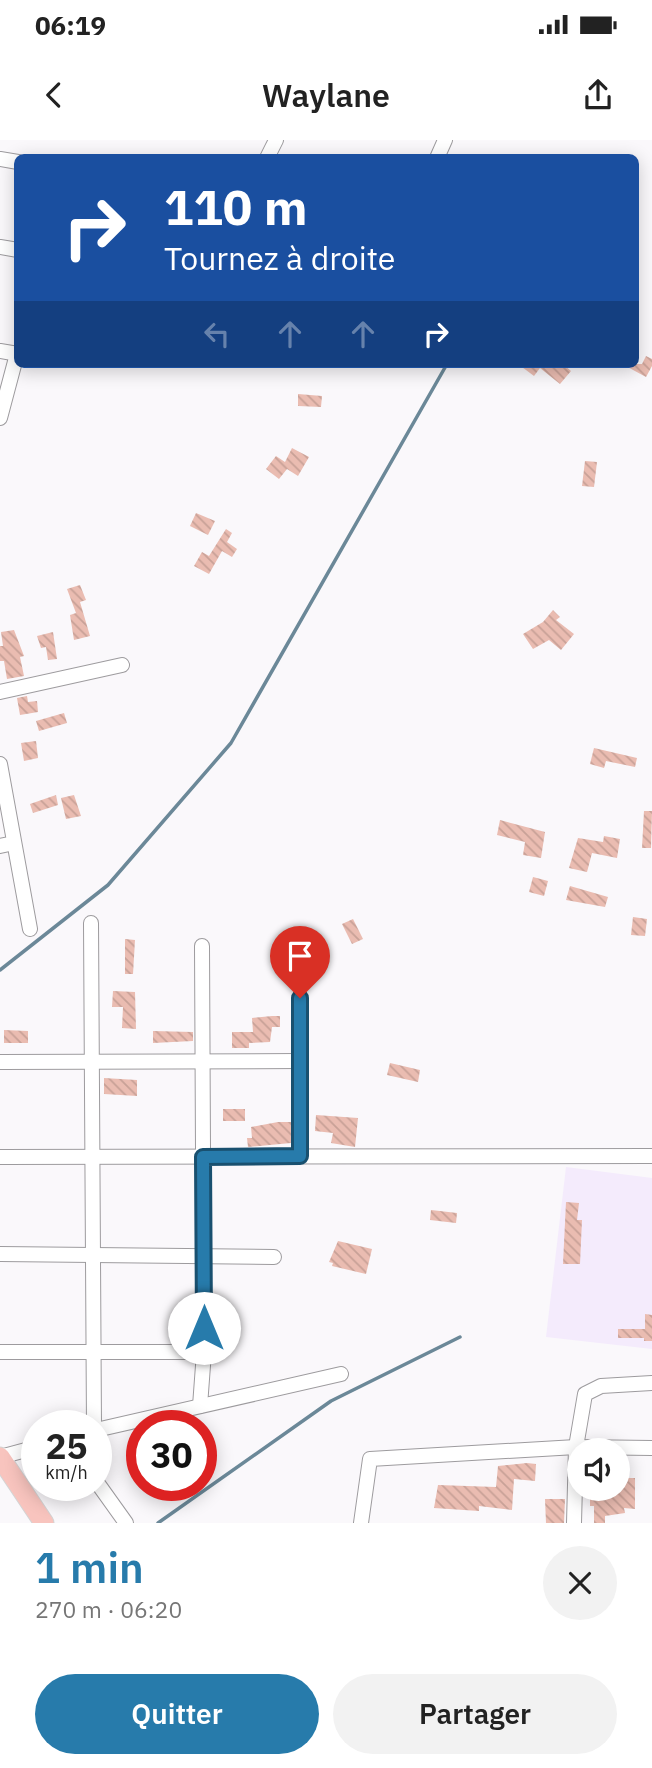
<!DOCTYPE html>
<html lang="fr">
<meta charset="utf-8">
<style>
body{margin:0;font-family:"IBM Plex Sans",sans-serif;background:#f2f2f2;color:#222;height:100vh;display:flex;flex-direction:column;font-size:26px;white-space:nowrap}
*{box-sizing:border-box;margin:0}
p{font-size:23px;color:#767676}
.icon{flex:none;width:38px;height:38px;fill:none;stroke:currentColor;stroke-width:2;stroke-linecap:round;stroke-linejoin:round}
.map{position:relative;height:1383px;overflow:hidden}
.details{display:flex;flex-direction:column;background:#fff;flex:1}
.details>*{flex:none}
.hud{position:absolute;left:14px;top:14px;width:625px;height:214px;border-radius:10px;box-shadow:0 4px 18px #0003;background:#1a4fa0;color:#fff;overflow:hidden}
.tools{position:absolute;left:567px;top:1298px;display:grid;gap:14px}
.tools a{display:grid;place-items:center;width:63px;height:63px;border-radius:50%;background:#fff;box-shadow:0 4px 18px #0003;font-size:35px}
.speed{position:absolute;left:21px;top:1270px;display:flex;gap:14px;font-size:35px;font-weight:700;text-align:center}
.speed>*{display:grid;place-content:center;width:91px;height:91px;border-radius:50%;background:#fff;box-shadow:0 4px 18px #0003;line-height:1}
.speed small{font-size:18px;font-weight:400}
.speed .limit{border:10px solid #d22;background:#fff;color:#111}
.pin{position:absolute;display:grid;place-items:center;width:60px;height:60px;color:#fff;margin:-72px -30px;border-radius:50% 50% 50% 0;rotate:-45deg;box-shadow:0 0 7px #0007}
.pin .icon{rotate:45deg}
.me{position:absolute;width:77px;margin:-38px;rotate:0deg;stroke-linejoin:round;filter:drop-shadow(0 0 5px #0008)}
.turn{display:flex;align-items:center;gap:24px;height:147px;padding:0 35px;font-size:32px}
.turn .icon{width:91px;height:91px;stroke-width:2.5}
.turn b{display:block;font-size:49px;line-height:60px}
.lanes{display:flex;align-items:center;height:66px;padding:0 35px;background:#0003;justify-content:center;gap:35px;direction:ltr}
.lanes .off{opacity:.35}
.round{display:grid;place-items:center;flex:none;width:74px;height:74px;border-radius:37px;background:#f2f2f2}
.headline{display:flex;align-items:center;justify-content:space-between;height:119px;padding:0 35px}
h1{font-size:42px;font-weight:600;line-height:52px;color:#277bab}
.cta{display:flex;gap:14px;margin-top:auto;padding:14px 35px}
.cta a{flex:1;height:80px;border-radius:42px;background:#277bab;color:#fff;font-size:28px;font-weight:600;line-height:80px;text-align:center}
.cta a+a{background:#f2f2f2;color:#222}
.status{display:flex;justify-content:space-between;align-items:center;height:49px;padding:0 35px;background:#fff;direction:ltr}
.status svg{height:19px;fill:currentColor}
header{display:flex;justify-content:space-between;align-items:center;height:91px;padding:0 35px;background:#fff;font-size:32px;font-weight:600}
.map>svg:first-child{display:block}
.education{fill:#f4ebfc}
.lines{fill:none;stroke-linecap:round;stroke-linejoin:round}
.stream{stroke:#6b8898;stroke-width:3.5}
.building{fill:url(#building-back-hatch)}
.minor-casing{stroke:#9d9b9e;stroke-width:16}
.major-casing{stroke:#d4d4d4;stroke-width:21}
.minor{stroke:#fff;stroke-width:14}
.major{stroke:#f8c4be;stroke-width:19}
.route-casing{stroke:#19506f;stroke-width:18}
.route{stroke:#277bab;stroke-width:12}
</style>
<div class="status"><b>06:19</b><svg viewBox="0 0 49 12"><path d="M0 12V9h3v3zM5 12V6h3v6zM10 12V3h3v9zM15 12V0h3v12zM26 1h20v11H26zM47 4h2v5h-2z"/></svg></div>
<header><svg class="icon" aria-label="back" viewBox="0 0 24 24"><path d="M15 5l-7 7 7 7"/></svg>Waylane<svg class="icon" aria-label="share" viewBox="0 0 24 24"><path d="M12 15V3M7 8l5-5 5 5M5 13v7h14v-7"/></svg></header>
<div class="map">
<svg width="652" height="1383" viewBox="0 0 652 1383">
<defs>
<pattern id="building-back-hatch" width="6" height="6" patternUnits="userSpaceOnUse" patternTransform="scale(1.75)"><rect width="6" height="6" fill="#eabcb1"/><path d="M-1 5l2 2M0 0l6 6M5-1l2 2" fill="none" stroke="#c8a197"/></pattern>
</defs>
<rect width="100%" height="100%" fill="#faf8fb"/>
<!-- education -->
<path class="education" d="M566 1027 652 1038V1209L546 1197Z"/>
<g class="lines">
<!-- stream -->
<g class="stream">
<path d="M0 830 108 745 231 603 447 224"/>
<path d="M158 1383 331 1261 460 1197"/>
</g>
</g>
<!-- building -->
<g class="building">
<path d="M646 216 652 219V226L646 237 622 224H642Z"/>
<path d="M518 224H563L571 231 560 244 540 228 534 236Z"/>
<path d="M298 254 322 256 321 267 298 266Z"/>
<path d="M292 308 309 317 298 336 287 329 279 339 266 329 276 316 285 322Z"/>
<path d="M585 321 597 322 594 347 582 346Z"/>
<path d="M196 373 215 381 208 395 190 386Z"/>
<path d="M226 389 232 393 227 402 237 409 232 417 222 411 209 434 194 426 202 412 209 416Z"/>
<path d="M80 445 86 460 80 462 90 496 74 500 70 475 76 473 67 449Z"/>
<path d="M553 470 560 477 556 480 574 494 561 510 549 500 533 509 523 494 543 482Z"/>
<path d="M14 490 24 516 20 517 24 536 7 539 4 521H0V506H3L1 492Z"/>
<path d="M53 492 57 519 48 520 46 507 41 508 37 496Z"/>
<path d="M27 556 28 562 37 561 38 572 20 575 17 558Z"/>
<path d="M64 573 67 583 39 591 36 581Z"/>
<path d="M36 601 38 618 24 621 21 603Z"/>
<path d="M594 608 637 618 635 627 606 621 604 628 590 624Z"/>
<path d="M56 655 58 665 33 673 30 664Z"/>
<path d="M74 655 81 676 66 679 61 658Z"/>
<path d="M644 671H652L651 708H642Z"/>
<path d="M500 680 545 692 541 718 523 715 525 702 497 695Z"/>
<path d="M604 696 620 699 617 718 592 713 587 732 569 728 578 698 603 702Z"/>
<path d="M533 737 548 741 544 756 529 752Z"/>
<path d="M570 746 608 757 605 767 566 760Z"/>
<path d="M633 777 647 779 645 796 631 795Z"/>
<path d="M353 779 363 799 352 804 342 784Z"/>
<path d="M125 799 135 800 133 834H125Z"/>
<path d="M113 851 135 852 136 889 122 888 123 867H112Z"/>
<path d="M272 876H280V887H272L270 902 249 903V908H232V892H253L252 878Z"/>
<path d="M4 890 28 891V903H4Z"/>
<path d="M153 891 193 892V901L153 903Z"/>
<path d="M390 923 420 930 418 942 387 935Z"/>
<path d="M104 938 137 940V956L104 954Z"/>
<rect x="223" y="969" width="22" height="12"/>
<path d="M316 975 358 978 355 1007 331 1003 333 993 315 991Z"/>
<path d="M278 982H291V1003L248 1007 247 998H252L251 987Z"/>
<path d="M566 1062 579 1063 577 1080H582L580 1124H563Z"/>
<path d="M431 1070 457 1073 456 1083 430 1080Z"/>
<path d="M338 1101 372 1109 366 1134 332 1126 333 1123 329 1122Z"/>
<path d="M645 1174 652 1175V1201H644V1198H618V1189H645Z"/>
<path d="M527 1323 536 1324 535 1341 514 1339 512 1370 479 1366V1371L434 1368 438 1345 496 1347 498 1326Z"/>
<path d="M618 1325 626 1326 625 1338H635V1369L624 1368 625 1373 605 1376V1383H594V1366H590V1354L616 1353Z"/>
<path d="M545 1359H565L564 1383H546Z"/>
</g>
<g class="lines">
<!-- minor casing -->
<g class="minor-casing">
<g id="minor">
<path d="M267 18 276 0"/>
<path d="M437 18 445 0"/>
<path d="M0 19 18 22"/>
<path d="M0 107 18 110"/>
<path d="M0 211 18 214"/>
<path d="M0 278 17 214"/>
<path d="M0 552 122 525"/>
<path d="M0 624 30 789"/>
<path d="M0 706 14 703"/>
<path d="M91 783 94 1286"/>
<path d="M300 858 301 1016"/>
<path d="M0 922 300 921"/>
<path d="M0 1017 652 1016"/>
<path d="M0 1114 274 1117"/>
<path d="M0 1212H204"/>
<path d="M200 1266 204 1212 202 806"/>
<path d="M96 1290 341 1234"/>
<path d="M0 1317 37 1307"/>
<path d="M96 1341 126 1383"/>
<path d="M361 1383 370 1319 576 1307 652 1308"/>
<path d="M574 1383 576 1307 585 1254 601 1246 652 1243"/>
</g>
</g>
<!-- major casing -->
<g class="major-casing">
<path id="major" d="M0 1317 44 1383"/>
</g>
<!-- minor -->
<use href="#minor" class="minor"/>
<!-- major -->
<use href="#major" class="major"/>
</g>
<g class="lines">
<!-- route casing -->
<g class="route-casing">
<path id="route" d="M204 1188 203 1017 300 1016V858"/>
</g>
<!-- route -->
<use href="#route" class="route"/>
</g>
</svg>
<div class="tools">
<a><svg class="icon" aria-label="sound" viewBox="0 0 24 24"><path d="M4 9h4l5-4v14l-5-4H4zM17 9q2 3 0 6"/></svg></a>
</div>
<div class="speed"><div>25<small>km/h</small></div><div class="limit">30</div></div>
<div class="pin" style="left:300px;top:858px;background:#d93025"><svg class="icon" aria-label="arrive" viewBox="0 0 24 24"><path d="M6 21V4h12l-3 4 3 4H6"/></svg></div>
<svg class="me" style="left:204px;top:1188px" viewBox="-20 -20 40 40"><circle r="19" fill="#fff"/><path d="M0-13L10 11 0 6-10 11z" fill="#277bab"/></svg>
<div class="hud">
<div class="turn"><svg class="icon" aria-label="right" viewBox="0 0 24 24"><path d="M7 20v-9h11M14 6l5 5-5 5"/></svg><div><b>110 m</b>Tournez à droite</div></div>
<div class="lanes"><svg class="icon off" aria-label="left" viewBox="0 0 24 24"><path d="M17 20v-9H6M10 6l-5 5 5 5"/></svg><svg class="icon off" aria-label="ahead" viewBox="0 0 24 24"><path d="M12 20V5M6 11l6-6 6 6"/></svg><svg class="icon off" aria-label="ahead" viewBox="0 0 24 24"><path d="M12 20V5M6 11l6-6 6 6"/></svg><svg class="icon" aria-label="right" viewBox="0 0 24 24"><path d="M7 20v-9h11M14 6l5 5-5 5"/></svg></div>
</div>
</div>
<section class="details">
<div class="headline"><div><h1>1 min</h1><p>270 m · 06:20</p></div><a class="round"><svg class="icon" aria-label="close" viewBox="0 0 24 24"><path d="M6 6l12 12M18 6L6 18"/></svg></a></div>
<div class="cta"><a>Quitter</a><a>Partager</a></div>
</section>
